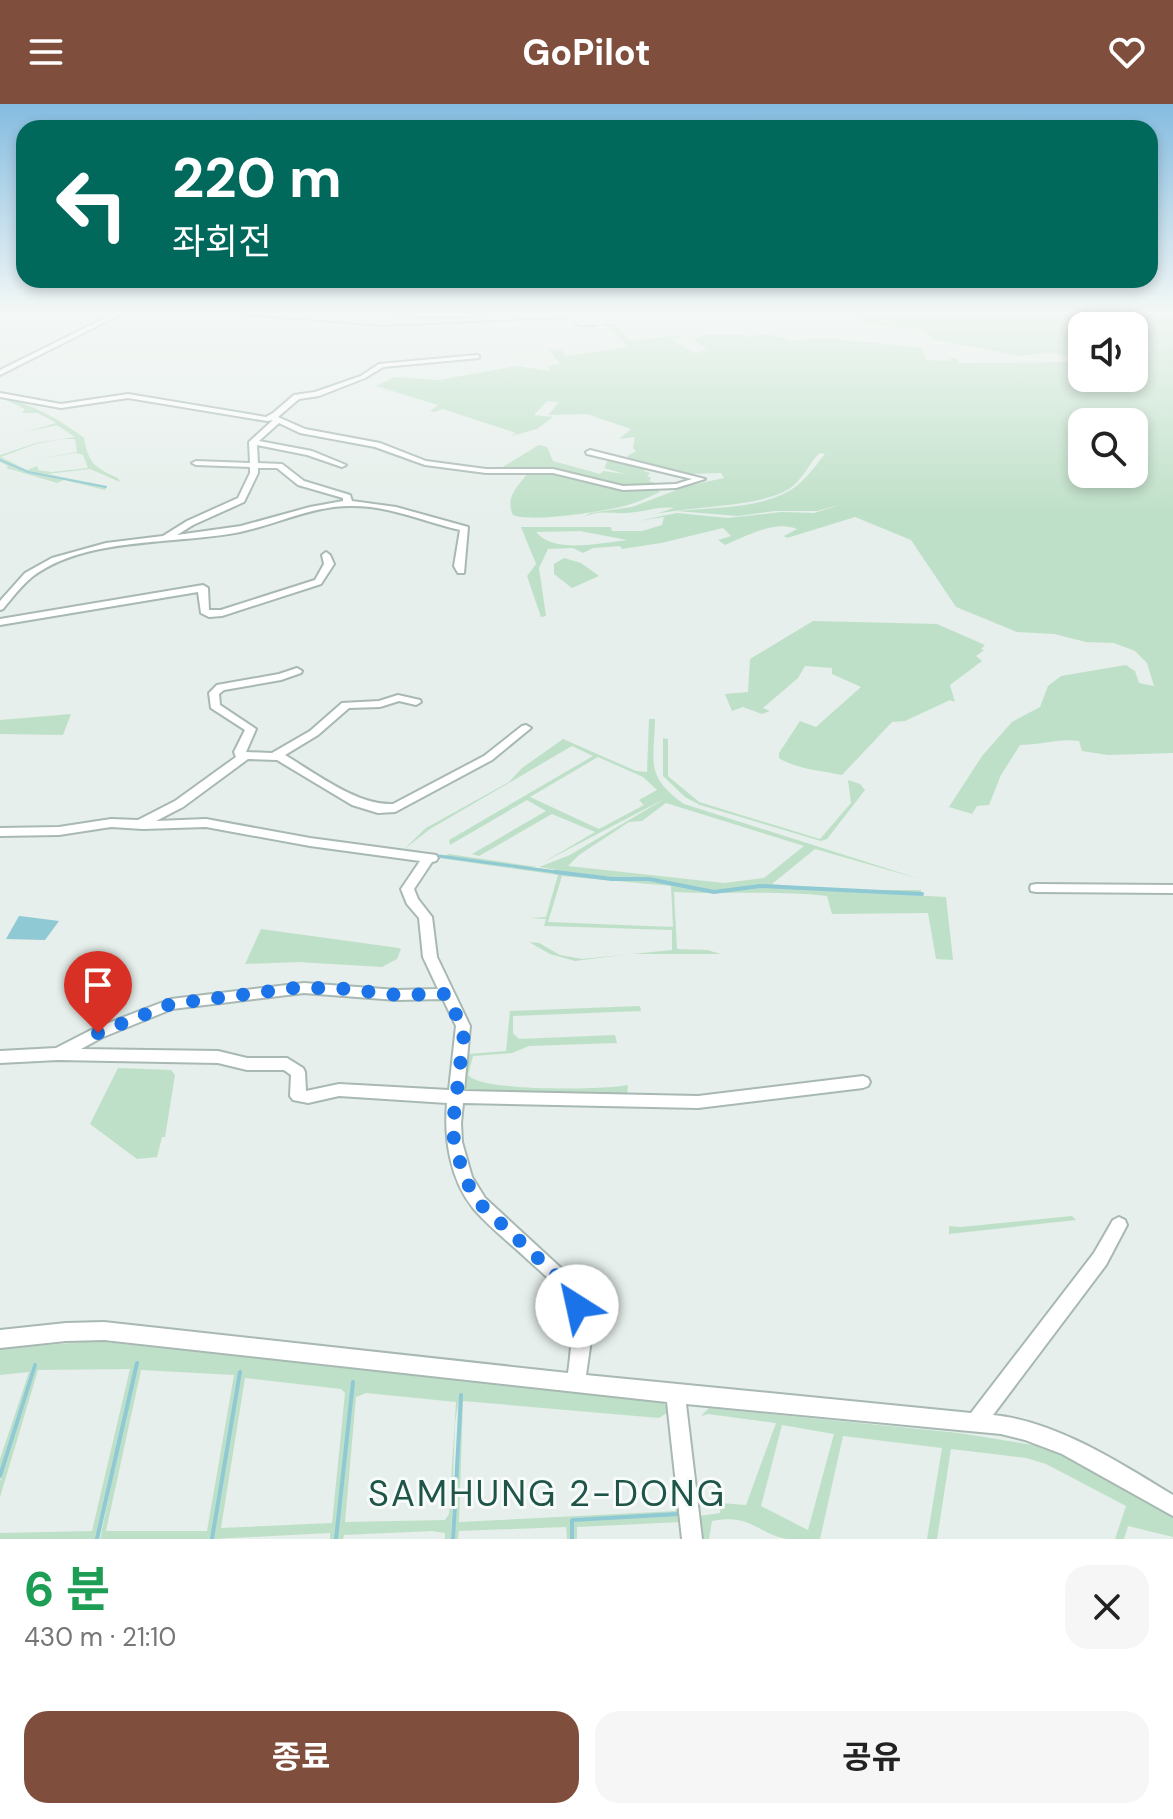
<!DOCTYPE html>
<html lang="ko">
<meta charset="utf-8">
<style>
body{margin:0;font-family:"DM Sans","Noto Sans KR",sans-serif;background:#f6f6f6;color:#222;height:100vh;display:flex;flex-direction:column;font-size:30px;white-space:nowrap}
*{box-sizing:border-box;margin:0}
p{font-size:26px;color:#767676}
.icon{flex:none;width:44px;height:44px;fill:none;stroke:currentColor;stroke-width:2;stroke-linecap:round;stroke-linejoin:round}
.map{position:relative;height:1435px;overflow:hidden}
.side{display:flex;flex-direction:column;background:#fff;flex:1}
.side>*{flex:none}
.hud{position:absolute;left:16px;top:16px;width:1142px;height:168px;border-radius:24px;box-shadow:0 4px 12px #0003;background:#00695c;color:#fff;overflow:hidden}
.controls{position:absolute;left:1068px;top:208px;display:grid;gap:16px}
.controls a{display:grid;place-items:center;width:80px;height:80px;border-radius:16px;background:#fff;box-shadow:0 4px 12px #0003;font-size:40px}
.pin{position:absolute;display:grid;place-items:center;width:68px;height:68px;color:#fff;margin:-82px -34px;border-radius:50% 50% 50% 0;rotate:-45deg;box-shadow:0 0 8px #0007}
.pin .icon{rotate:45deg}
.me{position:absolute;width:88px;margin:-44px;rotate:325deg;stroke-linejoin:round;filter:drop-shadow(0 0 6px #0008)}
.turn{display:flex;align-items:center;gap:28px;height:168px;padding:0 24px;font-size:36px}
.turn .icon{width:104px;height:104px;stroke-width:2.5}
.turn b{display:block;font-size:56px;line-height:68px}
.round{display:grid;place-items:center;flex:none;width:84px;height:84px;border-radius:24px;background:#f6f6f6}
.head{display:flex;align-items:center;justify-content:space-between;height:136px;padding:0 24px}
h1{font-size:48px;font-weight:700;line-height:60px;color:#1e9e55}
.cta{display:flex;gap:16px;margin-top:auto;padding:16px 24px}
.cta a{flex:1;height:92px;border-radius:24px;background:#804e3d;color:#fff;font-size:32px;font-weight:700;line-height:92px;text-align:center}
.cta a+a{background:#f6f6f6;color:#222}
header{display:flex;justify-content:space-between;align-items:center;height:104px;padding:0 24px;background:#804e3d;color:#fff;font-size:36px;font-weight:700}
.map>svg:first-child{display:block}
.green{fill:#bfe0c8;fill-rule:evenodd}
.water{fill:#8ec9d4}
.lines{fill:none;stroke-linecap:round;stroke-linejoin:round}
.stream-far2{stroke:#8ec9d4;stroke-width:2}
.stream-far1{stroke:#8ec9d4;stroke-width:3}
.stream{stroke:#8ec9d4;stroke-width:4}
.minor-casing{stroke:#a8b8b2;stroke-width:4}
.minor{fill:#fff;fill-rule:evenodd}
.route{stroke:#1a73e8;stroke-width:14;stroke-dasharray:0 25.2}
.labels{text-anchor:middle;stroke-width:6;stroke-linejoin:round;paint-order:stroke}
.near-quarter-label{font-size:36px;letter-spacing:2px;fill:#1f5548;stroke:#f7fbf9}
</style>
<header><svg class="icon" aria-label="menu" viewBox="0 0 24 24"><path d="M4 6h16M4 12h16M4 18h16"/></svg>GoPilot<svg class="icon" aria-label="heart" viewBox="0 0 24 24"><path d="M12 20l-8-8c-3-5 5-10 8-4 3-6 11-1 8 4z"/></svg></header>
<div class="map">
<svg width="1173" height="1435" viewBox="0 0 1173 1435">
<rect width="100%" height="100%" fill="#e6efeb"/>
<!-- green -->
<g class="green">
<path d="M819 208H1173V649L1108 651 1082 647 1079 637C1061 634 1040 641 1020 641L1001 671 989 701 977 702 972 710 949 703 982 652 1012 618 1040 603 1048 582 1061 572 1126 561 1135 567 1139 579 1154 582 1147 559 1135 547 1114 539 1086 538 1054 530 1017 528 956 503 911 436 855 413 787 434 784 432 797 425C775 416 746 432 725 441L718 436 731 432 723 424 661 439 622 445 620 442 593 444 583 449 573 444 548 445 539 464 546 512 541 513 527 472 536 460 521 423H611L612 427H642L662 421 664 413 638 417 677 409 728 414 781 408 814 409 840 401 817 407H775L738 412 677 407C713 403 765 405 795 383 806 375 816 361 825 350L820 349C810 357 804 375 789 385 760 403 692 402 656 410L674 404C657 402 644 408 627 409 611 410 596 405 581 415L590 409 632 403 687 382 724 374 721 369 686 370 630 355 627 352 636 347 633 344 635 333 619 335 631 325 587 310 548 311 559 298 547 297 534 311 553 313 537 325 511 332 516 329 443 305 434 308 430 307 438 301 376 282 395 273 439 276 517 262 550 267 548 262 560 260 549 246 560 245 567 252 628 243 607 221 615 220 630 237 681 231 682 233 672 236 695 249 707 246 693 235 704 231 741 230 746 233 765 230 786 234V237L826 234 922 244 927 256 950 257 951 254H957L958 259 1082 258V274H1134V222H1082V255L1048 248 1021 252 937 236 916 225 864 220 865 214ZM1082 318H1134V370H1082ZM580 427 627 436C602 439 553 450 536 428Z"/>
<path d="M0 293C32 300 58 314 84 334 88 359 95 364 118 374L120 378 90 365 47 370 107 382 105 386 64 376 57 379 6 364 8 362 0 358V351L36 339 75 333 57 321 26 328 56 319 38 309H22L25 305ZM63 335H75L77 348 37 355 76 349 83 351 88 364 52 368 38 366 37 362 27 366 1 353 36 340Z"/>
<path d="M539 341 547 343 553 357 600 370 603 367 625 370 604 364 608 356 583 349 601 351 648 366 643 367 650 369 647 372 651 374 649 377 658 380 622 383 568 368 501 364Z"/>
<path d="M551 367 623 388 660 383 657 385 660 388C650 392 641 397 631 400 610 407 530 419 513 411 505 394 517 383 527 370H499V368Z"/>
<path d="M564 454 581 459 599 472 572 484 554 470V460Z"/>
<path d="M813 517 937 520 985 541 981 545 984 546 976 552 982 557 950 581 955 598 950 596 905 617 892 618 842 671C822 667 796 665 779 654V649L800 617 816 623 861 583 832 570V564L805 562 798 574 763 604 770 607 762 610 743 603 732 607 725 590 748 588 750 555Z"/>
<path d="M71 610 63 631 0 630V616Z"/>
<path d="M649 615H655C654 660 645 672 684 700L920 775 815 745 772 780 828 786H921V789L854 788 946 793 953 856 936 855 928 809 832 810 827 792C775 786 725 791 674 788L677 845 707 846 721 850H631L575 857 550 850 529 838 539 839 560 851 582 855 672 846V826L544 822 546 815 530 814 546 813 558 771 439 754 449 750 537 763H513L473 756 513 764H537L604 774 539 763 570 751 666 694 542 759 595 728 552 710 479 752 472 750 546 707 527 696 450 741 449 736 593 652 572 642 430 725 403 746 426 724 509 678 522 664 563 635 636 667 647 668ZM598 653 643 673 657 686 639 696 644 701 599 725 530 693ZM666 699 804 742 764 774 724 779 568 762 579 751 629 718 642 717ZM562 772 671 782 673 823 548 818Z"/>
<path d="M663 634 668 635V672L699 698 820 735 851 699 848 676 860 680 865 686 827 735 821 737 700 701 685 693 663 672Z"/>
<path d="M261 825 399 844 401 845 397 855 382 863 298 858 245 860Z"/>
<path d="M640 902 641 907 513 912V929L519 935 615 931 617 939 529 942 512 949 473 952 468 971C481 988 604 986 628 981L627 993 475 987 461 983 468 950 506 947 510 907Z"/>
<path d="M118 964 171 966 175 971 165 1033H162L157 1053 137 1055 90 1020Z"/>
<path d="M1072 1112 1076 1116 949 1130V1122L961 1123Z"/>
<path d="M95 1237 661 1297 671 1306 659 1314 463 1297 459 1418 676 1407 672 1321 682 1418 577 1423V1435H573V1417L680 1410 570 1414V1435H567L566 1423 459 1427 458 1435H453L460 1290 455 1319 451 1435H445V1429L432 1427 344 1431 343 1435H337L353 1277 335 1435H330V1429L214 1435 240 1267 211 1435H100L137 1257 96 1435H0V1429L92 1427 130 1265 38 1266 0 1393V1377L37 1260H33L0 1366V1355L29 1268 0 1271V1245ZM141 1266 234 1271 207 1427H106ZM245 1274 341 1285 345 1289 332 1419 221 1424ZM366 1289 456 1298 449 1410 445 1416 345 1418 356 1293Z"/>
<path d="M709 1304 959 1329 1046 1343 1081 1359 1173 1413V1433L1128 1422 1124 1435H1115L1126 1402 1046 1360 1026 1354 951 1345 937 1435H927L942 1344 843 1332 820 1435C810 1435 797 1435 787 1435 756 1429 751 1409 712 1417L709 1435H699V1412L720 1409 721 1399 746 1401 776 1319 708 1310 701 1312ZM782 1321 834 1330 808 1426 761 1402Z"/>
</g>
<!-- water -->
<path class="water" d="M19 812H20L59 817 45 836 6 835Z"/>
<g class="lines">
<!-- stream-far2 -->
<g class="stream-far2">
<path d="M207 208 384 222 567 214"/>
<path d="M571 216 579 222H596"/>
<path d="M605 221H610"/>
<path d="M0 356 28 368 106 383"/>
</g>
<!-- stream-far1 -->
<path class="stream-far1" d="M439 752 571 770"/>
<!-- stream -->
<g class="stream">
<path d="M556 768 612 775H649L714 788 760 782 922 790"/>
<path d="M0 1372 35 1261"/>
<path d="M97 1435 137 1259"/>
<path d="M212 1435 240 1268"/>
<path d="M336 1435 353 1278"/>
<path d="M453 1435 461 1291"/>
<path d="M572 1435V1416L679 1410"/>
</g>
<!-- minor casing -->
<g class="minor-casing">
<g id="minor">
<path d="M117 208H125L0 271V266Z"/>
<path d="M378 208H509L506 210 441 213 381 210Z"/>
<path d="M477 251 479 252V254L383 263 365 274 319 292 299 295 278 313 305 325 380 339 426 357 486 365H553L623 382 676 380 692 375 587 350 586 348 590 346 705 375 676 384 623 386 553 369H486L425 361 375 343 300 329 279 319 259 337 312 347 346 361 342 363 307 351 257 341 258 359 282 360 304 377 350 391 352 397 396 403 468 423 464 469H458L454 462 460 426C425 418 390 402 353 402 314 401 278 420 240 428 175 441 86 432 32 473 21 482 12 494 3 505L0 506V497L25 469 52 454 106 439 163 432 187 417 238 394 250 369V363L196 361 192 359 196 357 250 359 249 338 273 316 267 317 128 294 61 304 0 293V289L61 300 128 290 266 313 273 309 294 291 315 288 361 272 379 260ZM258 364H277L298 381 343 394V397L310 403 241 422 177 431 193 421 244 398 258 369Z"/>
<path d="M326 448 330 451 334 460 321 480 222 512 209 513 201 509 198 488 0 521V515L203 481 208 484 209 506H221L315 476 324 460 322 451Z"/>
<path d="M297 564 302 567 301 569 281 576 224 586 219 590 220 601 256 625 246 648 272 649 310 627 342 599 379 597 398 591 420 596 421 598 416 601 399 597 380 603 349 604 318 631 285 651C315 669 358 702 393 700L484 652 522 622 526 621 531 624 492 656 395 708 378 709 352 701 277 656 248 655 183 703 156 717 206 715 310 734 436 751 438 754 436 757 432 758 414 785 418 795 432 813 437 853 470 922 464 987 698 992 863 972 868 974 870 978 868 982 863 984 698 1004 463 999 461 1019 462 1038 472 1073 485 1094 562 1165 580 1188 591 1236 586 1271 971 1309 1094 1149 1113 1116 1119 1113 1125 1116 1127 1121 1106 1161 993 1311C1056 1317 1120 1359 1173 1391V1412L1062 1350 1025 1336 1001 1330 686 1300 702 1435H682L667 1298 104 1236 66 1237 0 1244V1226L66 1219 104 1218 568 1269C571 1248 575 1216 565 1196 557 1180 540 1167 527 1155 510 1139 488 1122 473 1104 450 1075 444 1035 447 999L339 992 308 999 293 996 290 992 291 971 284 966H247L218 959 58 956 0 959V947L56 944 93 925 171 895 304 879 397 886 438 885 423 853 419 814 407 800 401 785 420 757 310 742 206 723 143 725 111 723 59 731 0 732V724L59 723 111 715 138 716 175 697 236 653 234 648 245 626 211 604 209 589 217 581 279 570ZM304 889 397 896 443 895 456 922 449 986 339 980 306 987 305 968 303 964 287 954H247L218 947 81 945 103 933 172 905Z"/>
<path d="M1036 780 1173 781V789L1036 788 1031 787 1030 784 1031 781Z"/>
</g>
</g>
<!-- minor -->
<use href="#minor" class="minor"/>
</g>
<!-- sky -->
<linearGradient id="sky" x2="0" y2="1"><stop stop-color="#84bce0"/><stop offset="0.51" stop-color="#f4f8f6"/><stop offset="1" stop-color="#f4f8f6" stop-opacity="0"/></linearGradient>
<rect width="1173" height="409" fill="url(#sky)"/>
<g class="lines">
<!-- route -->
<path class="route" d="M98 929 171 900 294 884H337L397 891 447 890 464 929 453 1019 454 1038 465 1075 479 1099 556 1171 577 1202"/>
</g>
<g class="labels">
<!-- near-quarter labels -->
<g class="near-quarter-label">
<text x="547" y="1402">SAMHUNG 2-DONG</text>
</g>
</g>
</svg>
<div class="controls">
<a><svg class="icon" aria-label="sound" viewBox="0 0 24 24"><path d="M4 9h4l5-4v14l-5-4H4zM17 9q2 3 0 6"/></svg></a>
<a><svg class="icon" aria-label="search" viewBox="0 0 24 24"><circle cx="10" cy="10" r="6"/><path d="M15 15l6 6"/></svg></a>
</div>
<div class="pin" style="left:98px;top:929px;background:#d93025"><svg class="icon" aria-label="arrive" viewBox="0 0 24 24"><path d="M6 21V4h12l-3 4 3 4H6"/></svg></div>
<svg class="me" style="left:577px;top:1202px" viewBox="-20 -20 40 40"><circle r="19" fill="#fff"/><path d="M0-13L10 11 0 6-10 11z" fill="#1a73e8"/></svg>
<div class="hud">
<div class="turn"><svg class="icon" aria-label="left" viewBox="0 0 24 24"><path d="M17 20v-9H6M10 6l-5 5 5 5"/></svg><div><b>220 m</b>좌회전</div></div>
</div>
</div>
<section class="side">
<div class="head"><div><h1>6 분</h1><p>430 m · 21:10</p></div><a class="round"><svg class="icon" aria-label="close" viewBox="0 0 24 24"><path d="M6 6l12 12M18 6L6 18"/></svg></a></div>
<div class="cta"><a>종료</a><a>공유</a></div>
</section>
